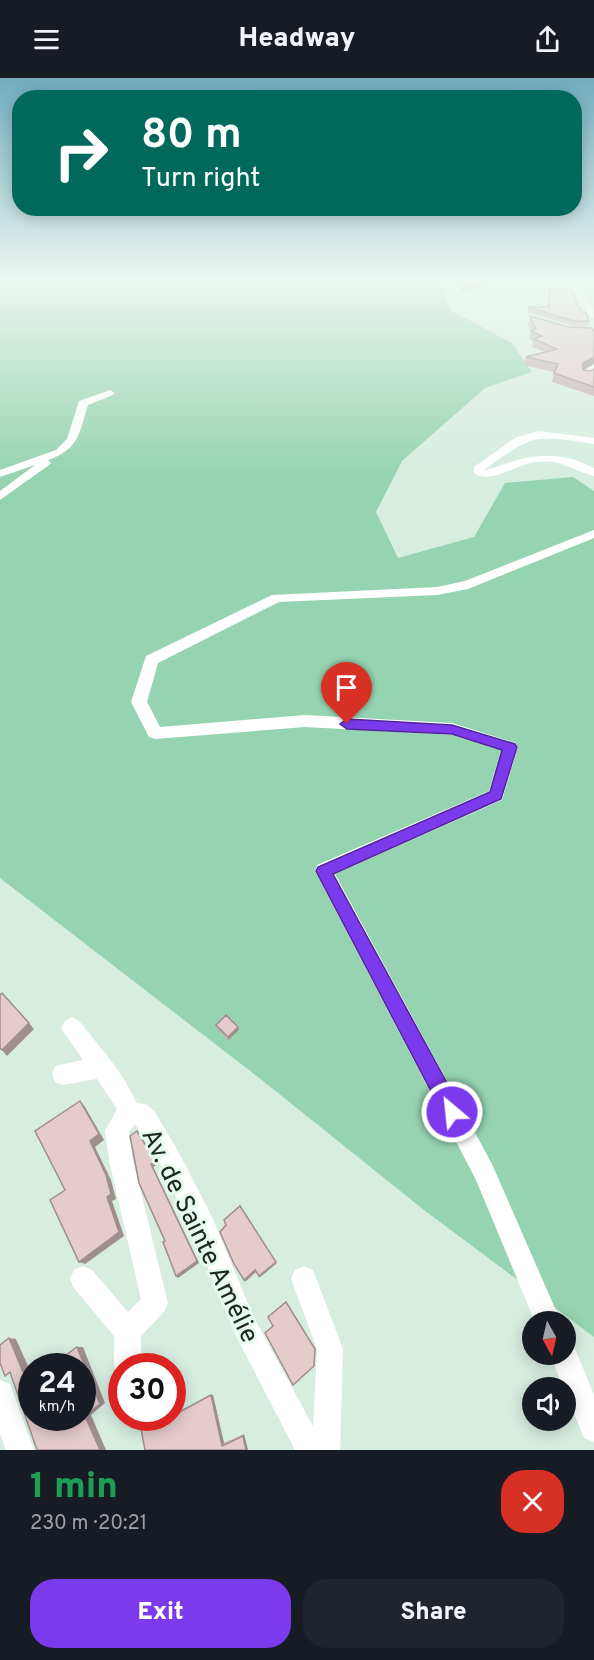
<!DOCTYPE html>
<meta charset="utf-8">
<style>
body{margin:0;font-family:Overpass,sans-serif;background:#20242c;color:#f1f3f6;height:100vh;display:flex;flex-direction:column;font-size:22px;white-space:nowrap}
*{box-sizing:border-box;margin:0}
p{font-size:20px;color:#9ea1a6}
.icon{flex:none;width:33px;height:33px;fill:none;stroke:currentColor;stroke-width:2;stroke-linecap:round;stroke-linejoin:round}
.map{position:relative;height:1372px;overflow:hidden}
.drawer{display:flex;flex-direction:column;background:#171b24;flex:1}
.drawer>*{flex:none}
.guide{position:absolute;left:12px;top:12px;width:570px;height:126px;border-radius:24px;box-shadow:0 3px 15px #0003;background:#00695c;color:#fff;overflow:hidden}
.needle{width:39px;rotate:172deg}
.controls{position:absolute;left:522px;top:1233px;display:grid;gap:12px}
.controls a{display:grid;place-items:center;width:54px;height:54px;border-radius:50%;background:#171b24;box-shadow:0 3px 15px #0003;font-size:30px}
.speed{position:absolute;left:18px;top:1275px;display:flex;gap:12px;font-size:30px;font-weight:700;text-align:center}
.speed>*{display:grid;place-content:center;width:78px;height:78px;border-radius:50%;background:#171b24;box-shadow:0 3px 15px #0003;line-height:1}
.speed small{font-size:15px;font-weight:400}
.speed .limit{border:9px solid #d22;background:#fff;color:#111}
.pin{position:absolute;display:grid;place-items:center;width:51px;height:51px;color:#fff;margin:-62px -26px;border-radius:50% 50% 50% 0;rotate:-45deg;box-shadow:0 0 6px #0007}
.pin .icon{rotate:45deg}
.me{position:absolute;width:66px;margin:-33px;rotate:332deg;stroke-linejoin:round;filter:drop-shadow(0 0 4px #0008)}
.turn{display:flex;align-items:center;gap:21px;height:126px;padding:0 30px;font-size:27px}
.turn .icon{width:78px;height:78px;stroke-width:2.5}
.turn b{display:block;font-size:42px;line-height:51px}
.round{display:grid;place-items:center;flex:none;width:63px;height:63px;border-radius:24px;background:#20242c}
.overview{display:flex;align-items:center;justify-content:space-between;height:102px;padding:0 30px}
h1{font-size:36px;font-weight:800;line-height:45px;color:#1e9e55}
.cta{display:flex;gap:12px;margin-top:auto;padding:12px 30px}
.cta a{flex:1;height:69px;border-radius:24px;background:#7c3aed;color:#fff;font-size:24px;font-weight:800;line-height:69px;text-align:center}
.cta a+a{background:#20242c;color:#f1f3f6}
header{display:flex;justify-content:space-between;align-items:center;height:78px;padding:0 30px;background:#171b24;font-size:27px;font-weight:800}
.map>svg:first-child{display:block}
.green{fill:#96d3b1}
.lines{fill:none;stroke-linecap:round;stroke-linejoin:round}
.minor{fill:#fff;fill-rule:evenodd}
.wall{fill:#c5afaf}
.shaded-wall{fill:#a08e8f}
.building{fill:#e5cbcc;stroke:#a08e8f;stroke-width:1.5}
.route{fill:#7c3aed;stroke:#51269a;stroke-width:1.5}
.labels{text-anchor:middle;stroke-width:6;stroke-linejoin:round;paint-order:stroke}
.near-street-label{font-size:26px;fill:#202823;stroke:#e4fbed}
</style>
<header><svg class="icon" aria-label="menu" viewBox="0 0 24 24"><path d="M4 6h16M4 12h16M4 18h16"/></svg>Headway<svg class="icon" aria-label="share" viewBox="0 0 24 24"><path d="M12 15V3M7 8l5-5 5 5M5 13v7h14v-7"/></svg></header>
<div class="map">
<svg width="594" height="1372" viewBox="0 0 594 1372">
<rect width="100%" height="100%" fill="#d7ede0"/>
<!-- green -->
<path class="green" d="M0 203H445L442 213 452 233 512 265 532 294 485 310 402 383 376 434 398 480 474 459 505 405 573 399 594 413V1259L424 1132 263 1003 0 800Z"/>
<g class="lines">
<!-- minor -->
<g class="minor">
<path d="M504 203H512L513 204 509 206Z"/>
<path d="M567 203H575L594 231V240L591 239Z"/>
<path d="M594 287V295L588 299H582V295Z"/>
<path d="M110 312 115 315 113 317 88 327C79 356 79 371 48 382L51 385 49 387 0 422V413L35 387 0 399V392L56 372 67 361 79 323Z"/>
<path d="M538 353 594 360V366C534 357 534 355 484 392 494 391 502 386 511 384 541 374 567 376 594 390V398C567 391 559 378 527 386 513 390 487 406 474 395V389L515 360Z"/>
<path d="M594 452V460L468 511 437 517 279 524 158 585 147 624 160 649 305 637 452 645 516 665 518 669 502 722 335 796 492 1086 561 1244H535L476 1102 315 793 317 787 489 713 501 672 452 657 305 649 155 661 149 659 131 624 146 578 272 517 437 509 465 503Z"/>
<path d="M72 939 79 943C100 969 123 994 136 1024L147 1027 154 1033 177 1071 212 1139 254 1240 313 1348 317 1271 291 1201 295 1192 304 1188 313 1192 343 1271 340 1372H295L236 1258 194 1156 161 1087 135 1046 129 1054 133 1082 168 1225 164 1234 141 1258V1288H122V1299L118 1298 114 1288V1258L74 1210 70 1201 74 1192 83 1188 92 1192 128 1234 141 1221 109 1082 105 1053 117 1031 97 1001 63 1007 55 1004 52 996 55 988 83 982 61 950 65 943Z"/>
<path d="M566 1264 573 1266 594 1317V1364L584 1360 566 1315V1310H563L550 1276H566Z"/>
<path d="M0 1302 10 1306 34 1372H6L0 1356Z"/>
</g>
</g>
<!-- wall -->
<g class="wall">
<path d="M549 212 577 228 589 243 587 249 573 248 527 234 528 229H548V217Z"/>
<path d="M530 238 568 249 594 254V286L583 292 590 293 594 291V318L552 304 554 294 524 287 526 279 545 274 532 269 533 263 529 261 531 253 528 246Z"/>
<path d="M216 947 238 949 239 952 228 962 216 950Z"/>
<path d="M211 1317H213L224 1365 244 1356 248 1372H145L172 1340Z"/>
</g>
<!-- shaded-wall -->
<g class="shaded-wall">
<path d="M487 203 486 209 460 214 461 209Z"/>
<path d="M594 279V286L581 293 583 285Z"/>
<path d="M29 945 34 951 7 978 2 972Z"/>
<path d="M238 949 239 952 228 962V959Z"/>
<path d="M80 1023 85 1029 104 1062 95 1069 111 1102 116 1121 112 1123 124 1158 85 1186 79 1184 107 1119 90 1063Z"/>
<path d="M137 1053 157 1087 153 1089 199 1185 178 1200 176 1198Z"/>
<path d="M276 1184V1186L259 1200V1198Z"/>
<path d="M255 1192 256 1194 245 1204 244 1202Z"/>
<path d="M9 1260 16 1261 32 1297V1306H28Z"/>
<path d="M77 1269H83L105 1325 91 1337 106 1372H100L85 1338Z"/>
<path d="M153 1276 157 1277 160 1288H155Z"/>
<path d="M211 1317H213L224 1365 222 1368Z"/>
<path d="M244 1356 248 1372H246L243 1358Z"/>
</g>
<!-- building -->
<g class="building">
<path d="M460 203H487L461 209Z"/>
<path d="M567 211 573 213 577 228H579L582 234 586 235 589 243H574L528 229H549V212Z"/>
<path d="M530 238 568 249 592 250 594 254V279L583 285V292L590 293 594 291V309L554 295 558 286 526 279 557 271 534 261 542 258 531 253 536 251Z"/>
<path d="M2 915 29 945 2 972 0 970V917Z"/>
<path d="M226 937 238 949 228 959 216 947Z"/>
<path d="M80 1023 99 1056 90 1063 106 1097 111 1116 107 1119 119 1154 79 1184 50 1122 65 1112 35 1053Z"/>
<path d="M137 1053 155 1083 151 1086 197 1183 176 1198 163 1164 165 1163 139 1105 130 1058Z"/>
<path d="M240 1128 276 1184 259 1198 255 1192 244 1202 234 1186 220 1154 226 1147 224 1142Z"/>
<path d="M286 1224 315 1271 314 1288 293 1307 265 1255 273 1248 268 1239Z"/>
<path d="M9 1260 28 1306 32 1303V1340H82V1288H51L77 1269 100 1326 85 1338 100 1372H37L10 1294 5 1298 0 1285V1267Z"/>
<path d="M153 1276 155 1288H138V1284Z"/>
<path d="M211 1317 222 1368 243 1358 246 1372H145L139 1340H167V1341L172 1340V1338Z"/>
</g>
<!-- sky -->
<linearGradient id="sky" x2="0" y2="1"><stop stop-color="#71adbe"/><stop offset="0.51" stop-color="#edf7f1"/><stop offset="1" stop-color="#edf7f1" stop-opacity="0"/></linearGradient>
<rect width="594" height="395" fill="url(#sky)"/>
<!-- route -->
<path class="route" d="M347 641 452 647 515 666 517 669 501 721 333 796 459 1027 461 1034 459 1040 452 1043 445 1040 316 793 318 789 490 714 502 672 452 656 347 651 340 646Z"/>
<g class="labels">
<!-- near-street labels -->
<g class="near-street-label">
<text transform="translate(201 1157) rotate(64)" y="9">Av. de Sainte Amélie</text>
</g>
</g>
</svg>
<div class="controls">
<a><svg class="needle" viewBox="-14 -14 28 28"><path d="M0-13l5 13h-10z" fill="#e53935"/><path d="M0 13l5-13h-10z" fill="#9ea1a6"/></svg></a>
<a><svg class="icon" aria-label="sound" viewBox="0 0 24 24"><path d="M4 9h4l5-4v14l-5-4H4zM17 9q2 3 0 6"/></svg></a>
</div>
<div class="speed"><div>24<small>km/h</small></div><div class="limit">30</div></div>
<div class="pin" style="left:347px;top:646px;background:#d93025"><svg class="icon" aria-label="arrive" viewBox="0 0 24 24"><path d="M6 21V4h12l-3 4 3 4H6"/></svg></div>
<svg class="me" style="left:452px;top:1034px" viewBox="-20 -20 40 40"><circle r="17" fill="#7c3aed" stroke="#fff" stroke-width="3"/><path d="M0-11L8 9 0 5-8 9z" fill="#fff"/></svg>
<div class="guide">
<div class="turn"><svg class="icon" aria-label="right" viewBox="0 0 24 24"><path d="M7 20v-9h11M14 6l5 5-5 5"/></svg><div><b>80 m</b>Turn right</div></div>
</div>
</div>
<section class="drawer">
<div class="overview"><div><h1>1 min</h1><p>230 m · 20:21</p></div><a class="round" style="background:#d93025;color:#fff"><svg class="icon" aria-label="close" viewBox="0 0 24 24"><path d="M6 6l12 12M18 6L6 18"/></svg></a></div>
<div class="cta"><a>Exit</a><a>Share</a></div>
</section>
